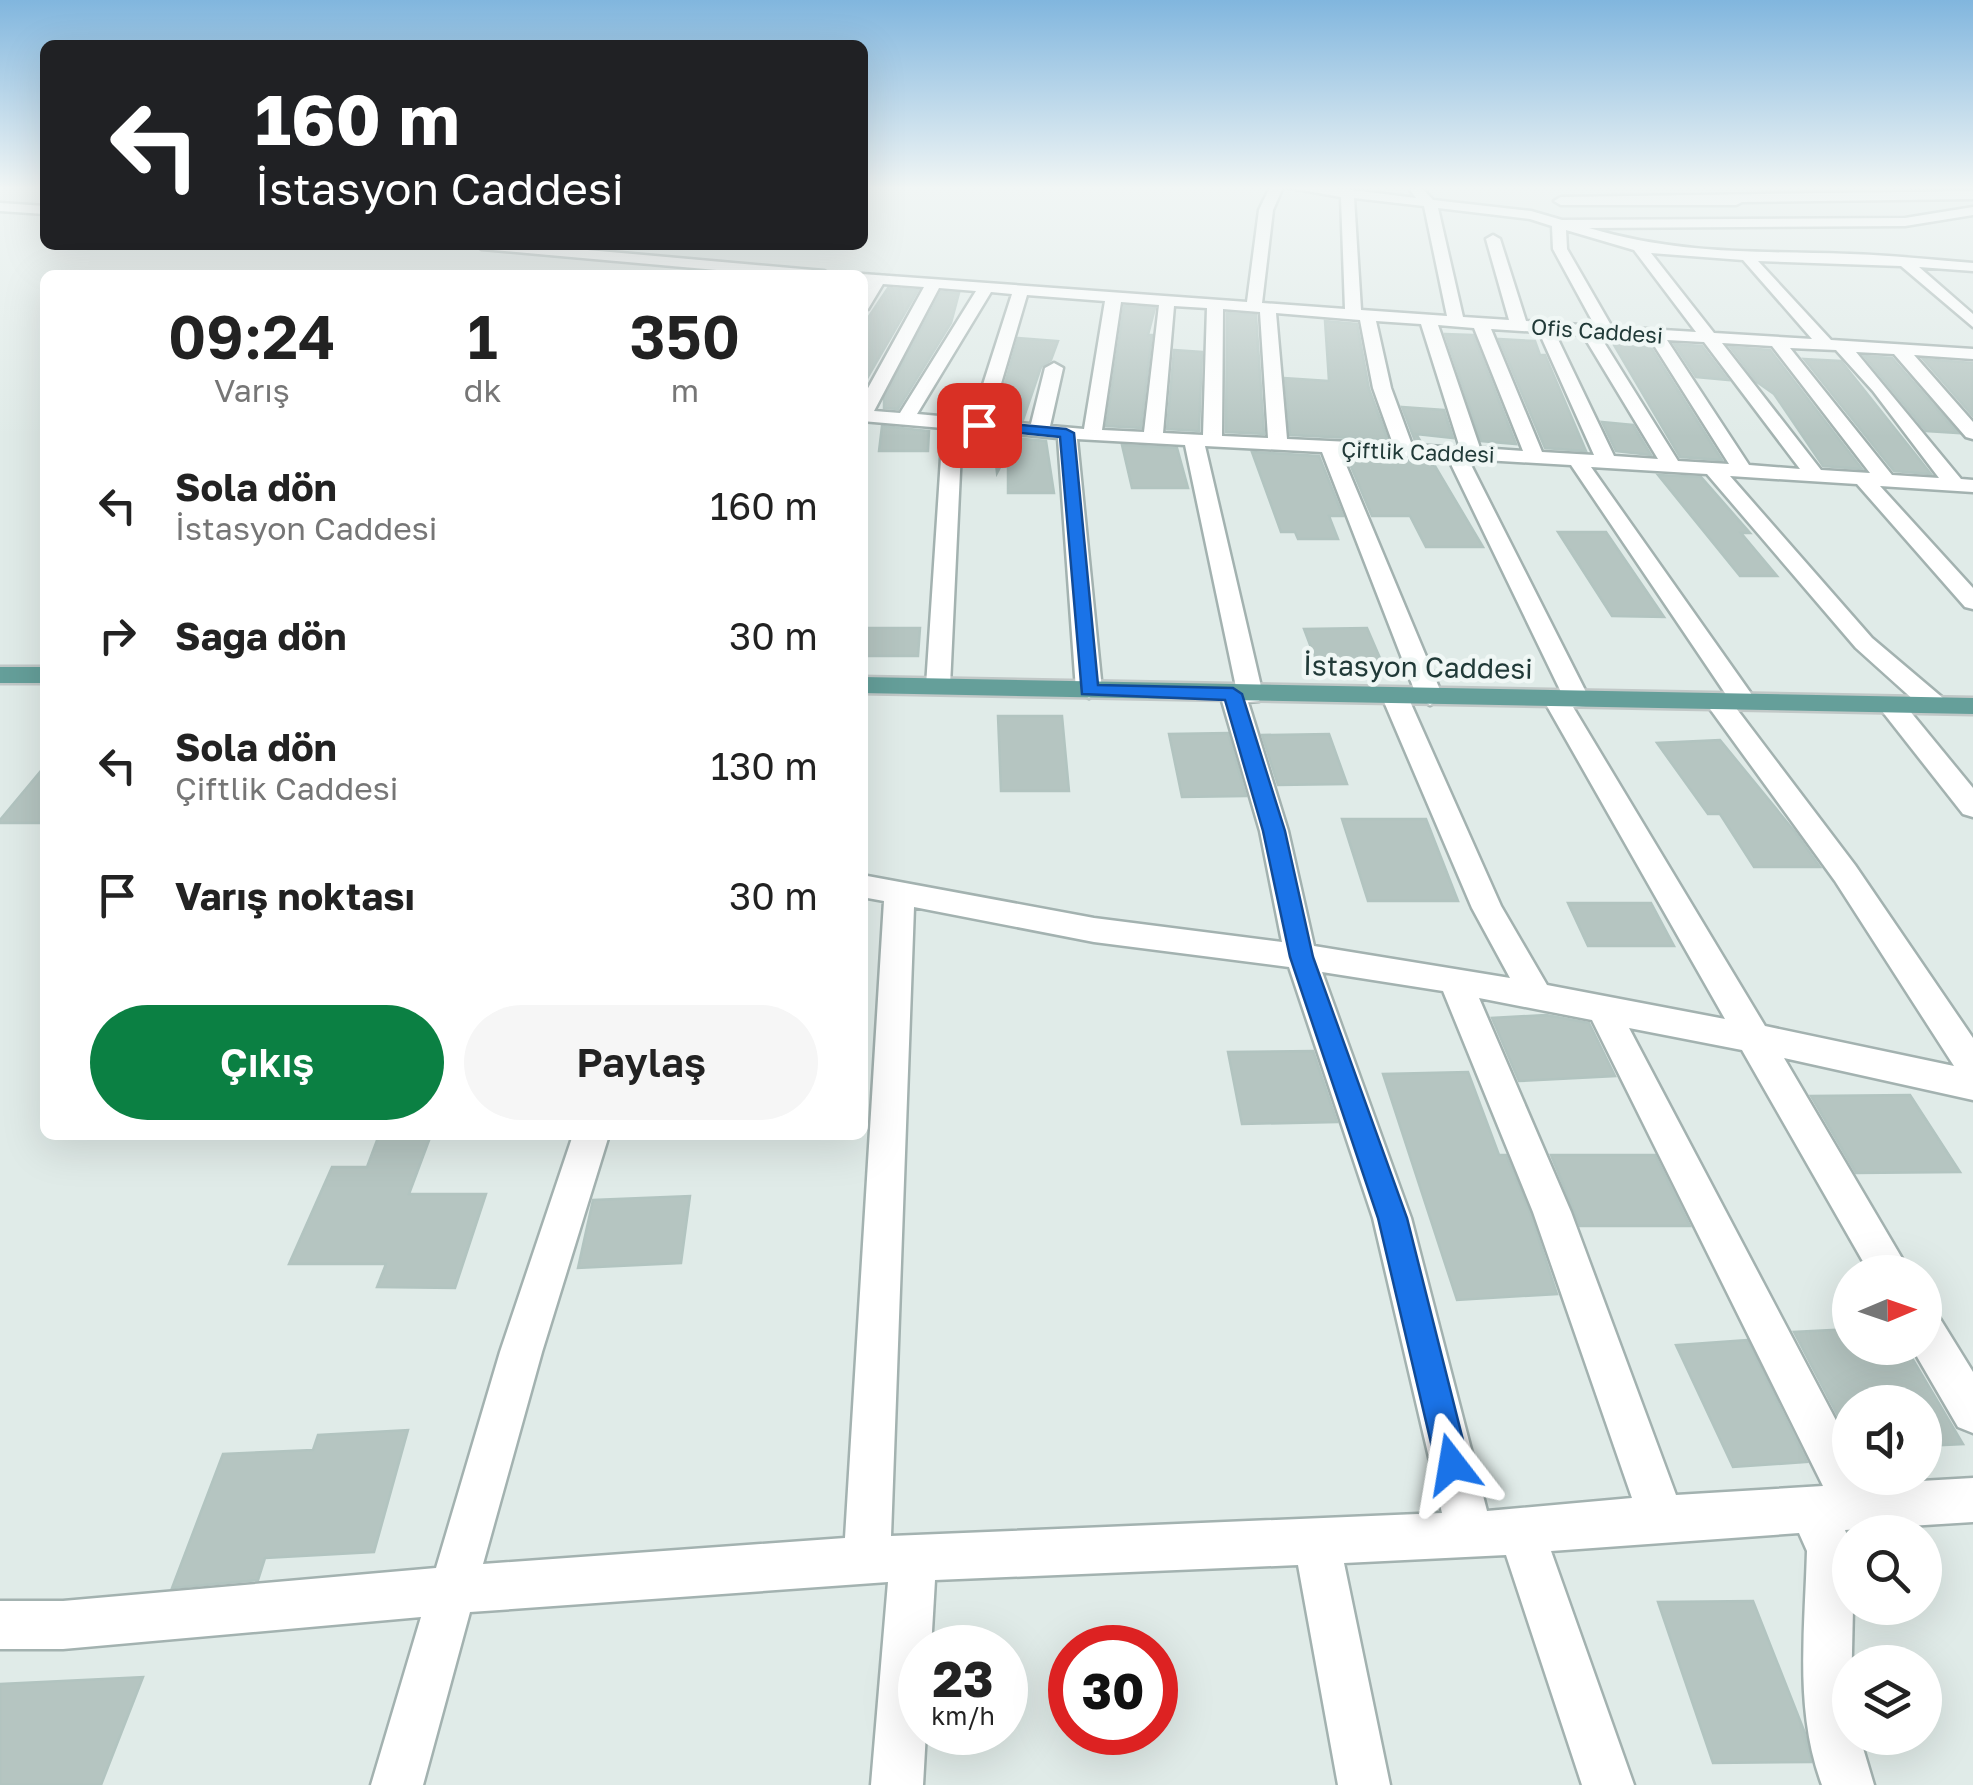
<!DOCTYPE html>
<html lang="tr">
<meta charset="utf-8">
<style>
body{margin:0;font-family:"Golos Text",sans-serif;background:#f6f6f6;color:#222;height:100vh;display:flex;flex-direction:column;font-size:38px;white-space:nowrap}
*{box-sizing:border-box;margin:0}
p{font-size:32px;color:#767676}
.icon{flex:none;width:55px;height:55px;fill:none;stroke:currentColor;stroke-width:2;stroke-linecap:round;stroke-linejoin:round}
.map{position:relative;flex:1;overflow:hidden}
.side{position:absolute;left:40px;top:270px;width:828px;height:870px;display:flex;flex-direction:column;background:#fff;border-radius:15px;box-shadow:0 10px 40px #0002}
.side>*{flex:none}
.guide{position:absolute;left:40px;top:40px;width:828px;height:210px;border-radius:15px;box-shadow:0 10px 40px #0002;background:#202124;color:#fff;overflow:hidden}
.needle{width:65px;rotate:88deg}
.tools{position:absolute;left:1832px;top:1255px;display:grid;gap:20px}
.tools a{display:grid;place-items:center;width:110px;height:110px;border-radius:50%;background:#fff;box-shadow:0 10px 40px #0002;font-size:50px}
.speed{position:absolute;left:898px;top:1625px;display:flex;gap:20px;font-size:50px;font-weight:700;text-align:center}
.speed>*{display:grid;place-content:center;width:130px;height:130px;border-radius:50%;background:#fff;box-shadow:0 10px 40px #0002;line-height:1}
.speed small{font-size:25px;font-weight:400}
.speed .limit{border:15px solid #d22;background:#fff;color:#111}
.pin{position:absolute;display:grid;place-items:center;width:85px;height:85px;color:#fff;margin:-42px;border-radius:20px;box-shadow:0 5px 15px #0006}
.me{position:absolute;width:110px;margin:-55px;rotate:346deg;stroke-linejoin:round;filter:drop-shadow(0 0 8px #0008)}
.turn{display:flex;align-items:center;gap:35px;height:210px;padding:0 50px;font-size:45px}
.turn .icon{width:130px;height:130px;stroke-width:2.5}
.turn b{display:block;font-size:70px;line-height:85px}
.eta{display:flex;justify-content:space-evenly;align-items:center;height:170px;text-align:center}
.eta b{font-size:60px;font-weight:600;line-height:70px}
.action{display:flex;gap:20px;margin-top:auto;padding:20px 50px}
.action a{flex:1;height:115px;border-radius:60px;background:#0b8043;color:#fff;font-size:40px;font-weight:600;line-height:115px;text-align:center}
.action a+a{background:#f6f6f6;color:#222}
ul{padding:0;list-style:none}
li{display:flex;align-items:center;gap:30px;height:130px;padding:0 50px}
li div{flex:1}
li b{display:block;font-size:38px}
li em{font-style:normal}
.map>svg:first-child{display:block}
.building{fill:#b5c5c1;stroke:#b2c4c0;stroke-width:2.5}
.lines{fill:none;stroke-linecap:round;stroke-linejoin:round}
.minor-casing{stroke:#a3b2b0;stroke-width:5}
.major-casing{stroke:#c1c8c7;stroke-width:5}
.minor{fill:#fff;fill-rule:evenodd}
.major{fill:#659f9a;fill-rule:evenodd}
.route{fill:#1a73e8;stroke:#114b97;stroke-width:2.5}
.labels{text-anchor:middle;stroke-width:9;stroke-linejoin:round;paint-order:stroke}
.far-street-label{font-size:22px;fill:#213a38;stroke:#f0f7f5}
.street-label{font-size:28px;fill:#213a38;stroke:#f0f7f5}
</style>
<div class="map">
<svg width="1973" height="1785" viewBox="0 0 1973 1785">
<rect width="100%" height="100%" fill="#e0ebe8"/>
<!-- building -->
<g class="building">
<path d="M888 288 918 290 862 387V327Z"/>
<path d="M941 292 959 293 951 323 898 409 884 408V399Z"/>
<path d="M1124 306 1155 308 1148 335H1152L1141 428 1106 426Z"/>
<path d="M1227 313 1256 315 1264 434 1226 432Z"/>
<path d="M1325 321 1357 324 1369 389 1388 440 1290 435 1285 378 1329 381Z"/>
<path d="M1445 334 1473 335 1516 444 1481 441Z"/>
<path d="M1018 338 1058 341 1051 360 1041 367 1023 420 995 418Z"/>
<path d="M1499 339 1535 341 1540 355H1545L1586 451 1545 448Z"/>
<path d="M1611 340 1648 343 1722 460 1680 457Z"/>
<path d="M1674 344 1702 346 1728 380 1696 377Z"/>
<path d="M1730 347 1770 350 1862 469 1823 466 1774 394 1757 382Z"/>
<path d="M1174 350 1202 352 1199 431 1167 429Z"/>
<path d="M1864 356 1892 358 1958 433 1926 431Z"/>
<path d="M1804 359 1841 361 1931 474 1894 471Z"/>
<path d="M1923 359 1973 363V416Z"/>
<path d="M1402 407 1444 410 1453 438 1416 434 1421 442 1415 441Z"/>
<path d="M1602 422 1633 425 1651 455 1616 451Z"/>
<path d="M882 426 929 431 928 451H879Z"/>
<path d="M993 436 1046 441 1054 493H1008V452L997 473Z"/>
<path d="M1122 445 1177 448 1188 488H1132Z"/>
<path d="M1252 452 1319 456 1343 516H1329L1338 539H1298L1295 532H1281Z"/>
<path d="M1347 457 1432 461 1483 547H1426L1410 516H1372Z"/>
<path d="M1658 475 1701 477 1750 533H1741L1777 576H1740Z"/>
<path d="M1558 532H1606L1664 617 1612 616Z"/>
<path d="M862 628H920L918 656H862Z"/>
<path d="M1367 628 1383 665 1318 666 1304 629Z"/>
<path d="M998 716H1062L1069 791H1001Z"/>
<path d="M1228 733 1246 796 1182 797 1169 734Z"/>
<path d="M1329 734 1347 784 1278 785 1262 735Z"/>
<path d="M1720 740 1795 832 1820 867H1754L1720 814H1708L1657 743Z"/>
<path d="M45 766V823H0V820Z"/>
<path d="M1342 819H1426L1458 901H1368Z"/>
<path d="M1568 903H1651L1674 946H1588Z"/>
<path d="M1546 1015 1589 1023 1615 1076 1519 1081 1492 1018Z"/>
<path d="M1313 1051 1337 1122 1242 1124 1228 1052Z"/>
<path d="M1468 1072 1499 1155H1506L1530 1213 1557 1294 1457 1300 1383 1074Z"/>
<path d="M1910 1095 1960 1172 1856 1173 1811 1096Z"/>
<path d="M379 1135H431L409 1194H486L455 1288 377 1287 386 1264H289L332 1167H367Z"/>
<path d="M1551 1155H1655L1690 1226H1580Z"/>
<path d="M690 1196 681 1263 578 1268 593 1200Z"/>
<path d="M1850 1329V1348H1906L1963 1444 1925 1446V1402H1850V1439L1794 1332Z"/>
<path d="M1747 1340 1807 1462 1733 1467 1676 1345Z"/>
<path d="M408 1430 374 1552 265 1558 258 1580 172 1588 223 1454 313 1450 318 1435Z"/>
<path d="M1753 1601 1805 1733 1811 1762 1713 1763 1658 1602Z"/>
<path d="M143 1677 101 1785H0V1684Z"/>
</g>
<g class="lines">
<!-- minor casing -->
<g class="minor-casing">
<g id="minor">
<path d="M1270 187H1283L1273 210 1262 303 1345 309 1341 197 1285 187H1328L1416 198 1410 190 1421 187 1433 200 1531 211 1562 220 1905 218 1973 207V215L1905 226 1589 228C1680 255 1757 251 1850 254 1891 255 1932 260 1973 263V271L1919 267 1973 314V327L1901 266 1758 261 1831 340 1973 349V359L1914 355 1973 422V439L1966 437 1894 354 1856 352 1961 479 1973 480V492L1880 486 1973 588V609L1965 607 1857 484 1730 476 1872 638 1944 699 1948 705 1944 711H1926L1856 648 1707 474 1591 467 1757 702 1753 708H1736L1855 865 1973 1038V1100L1784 1058 1910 1272H1869L1742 1050 1629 1028 1850 1447V1478H1866L1869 1484 1973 1478V1522L1845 1530 1850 1543 1853 1608 1850 1738H1860L1874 1785H1822C1794 1711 1805 1629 1807 1551L1799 1533 1551 1551 1634 1785H1582L1506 1555 1344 1563 1390 1785H1338L1298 1565 935 1580 931 1648H920V1732H926L923 1785H871L888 1582 470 1612 423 1785H371L421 1617 63 1649H0V1601H63L436 1568 500 1352 573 1135H609L542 1352 483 1564 845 1538 884 901 862 897V875L1094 918 1282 942 1260 831 1220 694 1224 688 1236 687 1185 445 1077 439 1102 690 1089 698 1076 690 1058 438 962 429 950 686 947 691H929L926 686 943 428 862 421V399L924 287 883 284 868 309 862 311V292L868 283H862V275H857L862 274 1247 302 1259 210ZM1354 198 1424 206 1447 316 1361 310ZM1438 208 1530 219 1552 226 1553 249 1595 326 1526 321 1500 239 1493 235 1486 239 1509 320 1463 317ZM1566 230 1634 250 1696 332 1612 327 1567 249ZM1651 253 1743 260 1812 339 1714 333ZM939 288 976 291 900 413 874 411ZM991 292 1012 294 972 419 917 414ZM1027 295 1105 301 1084 429 1050 426 1063 368 1054 363 1045 368 1031 424 990 421ZM1121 302 1159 305 1144 432 1102 430ZM1174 306 1207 308 1203 435 1163 433ZM1223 309 1260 312 1268 438 1222 436ZM1276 313 1360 320 1373 388 1393 444 1287 439ZM1376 321 1421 324 1460 448 1412 445 1391 388ZM1438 325 1474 328 1523 451 1480 448ZM1491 329 1539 332 1594 455 1542 452ZM1555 333 1583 335 1658 459 1614 456ZM1600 336 1650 339 1729 464 1678 461ZM1667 340 1704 342 1800 469 1749 465ZM1722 343 1772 346 1870 473 1821 470ZM1790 348 1836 350 1873 391 1939 478 1892 475ZM1205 446 1322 452 1417 697 1430 705 1443 697 1341 453 1448 458 1561 692 1547 693 1543 699 1725 1019 1547 985 1501 906 1408 697 1395 689 1382 697 1472 908 1510 978 1314 946 1288 831 1248 702 1259 701 1263 695ZM1468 459 1571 465 1731 702 1718 694 1705 702 1835 881 1954 1066 1765 1026 1573 707 1586 706 1590 700ZM914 907 1094 942 1289 967 1373 1218 1442 1513 891 1536ZM1322 972 1443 991 1533 1212 1632 1498 1487 1511 1411 1218ZM1479 998 1592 1020 1823 1486 1676 1495 1571 1212Z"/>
<path d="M1973 191V199L1742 202 1736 205H1561L1554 201 1561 197Z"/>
<path d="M0 203 45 206V214L0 211Z"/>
<path d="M475 245H531L824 271 831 275H773L482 249Z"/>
<path d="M1891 697 1900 699 1973 788V817L1963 814 1882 711 1878 705 1882 699Z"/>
<path d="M1925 1311 1939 1317 1973 1372V1433L1958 1427 1912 1348H1925Z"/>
</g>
</g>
<!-- major casing -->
<g class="major-casing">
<g id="major">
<rect x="0" y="667" width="45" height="16"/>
<path d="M862 677 1973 698V714L862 693Z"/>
</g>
</g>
<!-- minor -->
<use href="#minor" class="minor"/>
<!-- major -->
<use href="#major" class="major"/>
</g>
<!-- sky -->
<linearGradient id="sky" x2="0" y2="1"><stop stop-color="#81b6de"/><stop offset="0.43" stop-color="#f1f6f5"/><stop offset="1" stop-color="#f1f6f5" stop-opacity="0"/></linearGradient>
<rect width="1973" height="437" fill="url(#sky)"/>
<!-- route -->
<path class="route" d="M979 421 1066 429 1074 433 1098 685 1233 688 1242 694 1285 831 1313 957 1407 1218 1469 1464 1464 1476 1452 1481 1441 1476 1436 1464 1378 1218 1290 957 1263 831 1225 700 1082 694 1060 437 974 428V422Z"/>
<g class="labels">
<!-- far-street labels -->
<g class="far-street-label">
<text transform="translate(1597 331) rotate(4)" y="8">Ofis Caddesi</text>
<text transform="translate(1418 452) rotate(2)" y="8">Çiftlik Caddesi</text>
</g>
<!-- street labels -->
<g class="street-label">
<text transform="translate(1418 667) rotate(1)" y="10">İstasyon Caddesi</text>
</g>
</g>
</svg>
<div class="tools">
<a><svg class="needle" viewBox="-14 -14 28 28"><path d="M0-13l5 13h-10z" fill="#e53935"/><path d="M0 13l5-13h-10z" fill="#767676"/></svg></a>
<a><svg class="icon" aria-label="sound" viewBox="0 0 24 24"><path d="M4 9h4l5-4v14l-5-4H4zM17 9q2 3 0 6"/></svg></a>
<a><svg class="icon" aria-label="search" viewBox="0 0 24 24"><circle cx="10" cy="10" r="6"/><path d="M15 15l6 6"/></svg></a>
<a><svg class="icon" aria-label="layers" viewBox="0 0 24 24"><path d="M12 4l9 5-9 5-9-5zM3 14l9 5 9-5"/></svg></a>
</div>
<div class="speed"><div>23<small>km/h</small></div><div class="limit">30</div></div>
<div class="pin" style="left:979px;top:425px;background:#d93025"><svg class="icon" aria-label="arrive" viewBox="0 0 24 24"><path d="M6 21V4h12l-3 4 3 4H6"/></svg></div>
<svg class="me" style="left:1452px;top:1464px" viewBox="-20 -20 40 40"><path d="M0-17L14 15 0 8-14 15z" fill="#1a73e8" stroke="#fff" stroke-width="4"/></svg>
<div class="guide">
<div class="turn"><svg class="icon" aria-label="left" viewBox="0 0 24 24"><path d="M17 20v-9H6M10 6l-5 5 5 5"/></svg><div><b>160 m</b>İstasyon Caddesi</div></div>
</div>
<section class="side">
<div class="eta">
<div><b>09:24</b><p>Varış</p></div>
<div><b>1</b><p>dk</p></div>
<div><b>350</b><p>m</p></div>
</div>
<ul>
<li><svg class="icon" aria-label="left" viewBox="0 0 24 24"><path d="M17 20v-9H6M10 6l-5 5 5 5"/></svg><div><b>Sola dön</b><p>İstasyon Caddesi</p></div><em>160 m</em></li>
<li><svg class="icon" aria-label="right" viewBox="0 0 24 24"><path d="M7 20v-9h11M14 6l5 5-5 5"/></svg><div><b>Sağa dön</b></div><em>30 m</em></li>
<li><svg class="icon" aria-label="left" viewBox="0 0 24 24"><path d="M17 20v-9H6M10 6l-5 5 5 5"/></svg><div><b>Sola dön</b><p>Çiftlik Caddesi</p></div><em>130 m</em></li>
<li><svg class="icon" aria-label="arrive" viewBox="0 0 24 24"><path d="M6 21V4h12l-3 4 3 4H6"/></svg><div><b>Varış noktası</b></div><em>30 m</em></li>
</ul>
<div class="action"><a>Çıkış</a><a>Paylaş</a></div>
</section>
</div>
